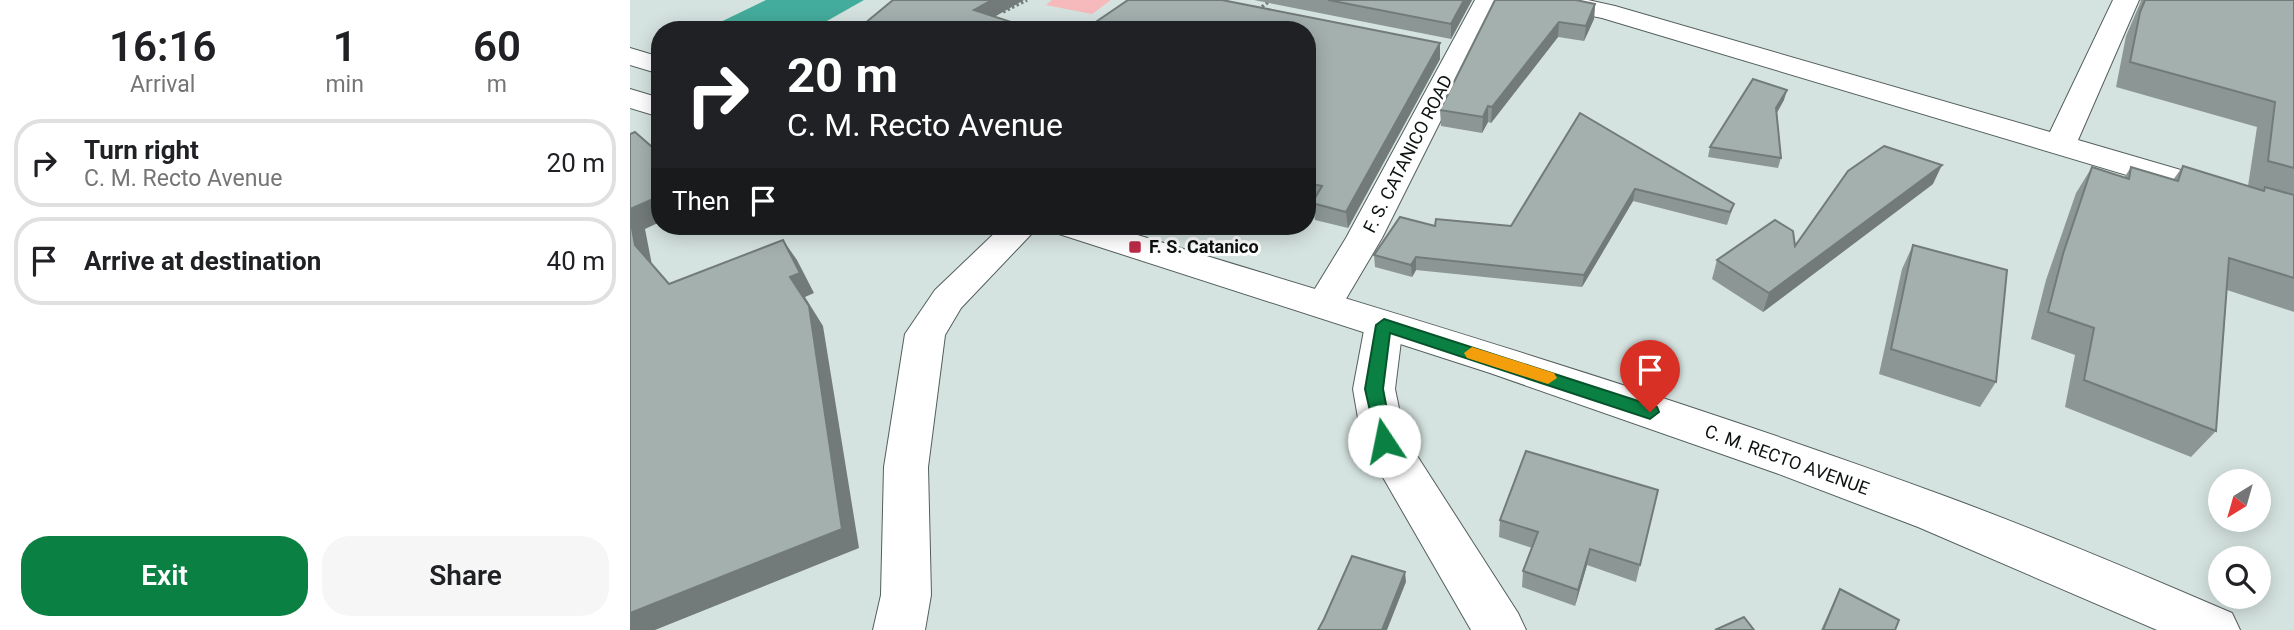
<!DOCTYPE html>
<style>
body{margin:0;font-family:Roboto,sans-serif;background:#f6f6f6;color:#202124;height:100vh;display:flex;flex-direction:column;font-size:26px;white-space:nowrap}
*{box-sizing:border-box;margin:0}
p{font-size:23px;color:#757577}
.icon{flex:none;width:38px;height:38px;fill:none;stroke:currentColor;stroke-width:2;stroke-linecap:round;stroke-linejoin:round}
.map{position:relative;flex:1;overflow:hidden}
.panel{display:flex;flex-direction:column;background:#fff;width:630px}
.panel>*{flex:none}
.top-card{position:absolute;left:21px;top:21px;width:665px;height:214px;border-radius:28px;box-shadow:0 4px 18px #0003;background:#202124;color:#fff;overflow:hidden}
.needle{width:46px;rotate:217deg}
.buttons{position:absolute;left:1578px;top:469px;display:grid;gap:14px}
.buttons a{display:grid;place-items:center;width:63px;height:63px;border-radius:50%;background:#fff;box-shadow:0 4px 18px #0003;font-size:35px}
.pin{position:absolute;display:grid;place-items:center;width:60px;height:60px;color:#fff;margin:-72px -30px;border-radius:50% 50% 50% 0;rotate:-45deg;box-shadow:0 0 7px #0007}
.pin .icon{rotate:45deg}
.me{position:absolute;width:77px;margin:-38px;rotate:349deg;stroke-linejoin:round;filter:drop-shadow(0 0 5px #0008)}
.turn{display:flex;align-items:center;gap:24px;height:147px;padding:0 21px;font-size:32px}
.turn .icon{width:91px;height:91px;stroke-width:2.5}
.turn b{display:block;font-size:49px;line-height:60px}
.then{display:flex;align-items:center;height:66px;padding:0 21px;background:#0003;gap:14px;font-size:26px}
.eta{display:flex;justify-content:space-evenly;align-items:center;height:119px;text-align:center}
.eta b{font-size:42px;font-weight:600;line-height:49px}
.primary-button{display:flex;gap:14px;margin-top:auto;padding:14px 21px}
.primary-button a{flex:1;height:80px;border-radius:28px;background:#0b8043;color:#fff;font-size:28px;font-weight:600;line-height:80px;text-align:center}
.primary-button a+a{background:#f6f6f6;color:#202124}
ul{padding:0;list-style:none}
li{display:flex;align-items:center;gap:21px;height:88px;margin:0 14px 10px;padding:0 7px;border:4px solid #e0e0e0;border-radius:28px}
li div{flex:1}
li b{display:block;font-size:26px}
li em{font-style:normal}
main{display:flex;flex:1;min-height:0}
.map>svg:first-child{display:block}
.green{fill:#f6b9bc}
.water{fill:#44ac9c}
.pier{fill:#d5e3e0}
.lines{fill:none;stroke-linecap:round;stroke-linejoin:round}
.minor-casing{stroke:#535f5d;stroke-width:2}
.tertiary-casing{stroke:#535f5d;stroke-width:2}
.trunk-casing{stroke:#535f5d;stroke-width:2}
.path{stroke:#737d7b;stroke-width:3.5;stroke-dasharray:2.5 2.5;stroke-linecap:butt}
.minor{fill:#fff;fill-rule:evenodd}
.tertiary{fill:#fff;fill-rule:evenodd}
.trunk{fill:#fff;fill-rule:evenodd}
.wall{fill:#8c9795}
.shaded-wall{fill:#727b79}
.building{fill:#a3b0ad;stroke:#727b79;stroke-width:2}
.route{fill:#0b8043;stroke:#07532c;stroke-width:2}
.slow{fill:#f59e0b}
.poi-dot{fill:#bc2b49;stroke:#fff;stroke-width:2.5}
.labels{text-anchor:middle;stroke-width:6;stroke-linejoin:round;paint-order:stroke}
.street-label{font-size:18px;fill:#0d1211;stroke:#fff}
.poi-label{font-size:18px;font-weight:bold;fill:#0d1211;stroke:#fff;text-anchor:start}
</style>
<main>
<section class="panel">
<div class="eta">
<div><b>16:16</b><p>Arrival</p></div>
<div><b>1</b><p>min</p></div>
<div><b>60</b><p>m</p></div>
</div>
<ul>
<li><svg class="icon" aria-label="right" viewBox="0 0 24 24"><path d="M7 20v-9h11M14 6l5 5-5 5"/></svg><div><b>Turn right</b><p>C. M. Recto Avenue</p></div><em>20 m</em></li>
<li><svg class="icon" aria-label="arrive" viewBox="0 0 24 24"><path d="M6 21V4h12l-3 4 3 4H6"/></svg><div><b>Arrive at destination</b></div><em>40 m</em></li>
</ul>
<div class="primary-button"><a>Exit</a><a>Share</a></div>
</section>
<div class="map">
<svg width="1664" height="630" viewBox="0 0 1664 630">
<rect width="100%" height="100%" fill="#d5e3e0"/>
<!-- green -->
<path class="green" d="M422 0H481L462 14 416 5Z"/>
<!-- water -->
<path class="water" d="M136 0H234L181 30H74Z"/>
<!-- pier -->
<path class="pier" d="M0 79 30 89V122L22 126 0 118Z"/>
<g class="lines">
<!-- minor casing -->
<g class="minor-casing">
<g id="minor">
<path d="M904 0H958L985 6 1420 132 1483 0H1509L1448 140 1664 203V225L972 18 908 5Z"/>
<path d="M372 226H409L331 308 315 335 298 467 301 595 295 630H243L251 595 254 467 275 334 305 290Z"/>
<path d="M754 311 768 315 773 325 765 389 775 437 888 613 896 630H841L732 441 723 389 735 325 740 315Z"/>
</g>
</g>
<!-- tertiary casing -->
<g class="tertiary-casing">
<path id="tertiary" d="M845 0H871L752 238 707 314 694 318 681 314 675 305 716 238Z"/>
</g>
<!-- trunk casing -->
<g class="trunk-casing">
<g id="trunk">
<path d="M0 48 30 57V74L0 65Z"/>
<path d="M0 89 30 98V117L0 108Z"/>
<path d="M424 226H478C760 312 1043 395 1320 498 1415 533 1509 573 1602 613L1610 630H1527L1288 527 1146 473 860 373 429 234Z"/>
</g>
</g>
<!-- path -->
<g class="path">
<path d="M628 10 641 0"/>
<path d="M373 12 397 0"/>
</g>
<!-- minor -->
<use href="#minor" class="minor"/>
<!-- tertiary -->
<use href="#tertiary" class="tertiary"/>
<!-- trunk -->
<use href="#trunk" class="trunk"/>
</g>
<!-- wall -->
<g class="wall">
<path d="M624 0H842L821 39Z"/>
<path d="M865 0 965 4 964 19 954 41 928 37 861 123 858 122 852 133 811 126 810 110Z"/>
<path d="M1510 0H1664V312L1597 290 1586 431 1561 457 1435 407 1445 355 1401 339 1416 280 1446 193 1462 167 1494 178 1501 167 1543 180 1553 166 1618 186 1627 127 1486 87 1496 36 1511 1Z"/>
<path d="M677 30 810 43V59L718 228 685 220 682 203 683 201 677 200Z"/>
<path d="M1154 100 1147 113 1151 158 1148 168 1078 157 1080 147Z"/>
<path d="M950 113 1104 204 1097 225 1003 201 952 287 786 270 782 277 745 267 744 255 881 226Z"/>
<path d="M1303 184 1133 312 1082 279 1087 260 1165 246Z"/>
<path d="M1283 245 1366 382 1350 407 1249 374 1272 269Z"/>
<path d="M870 520 1010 565 1006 582 957 565 945 606 892 587 893 571 902 548 869 537Z"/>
<path d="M1210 589 1265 630H1191L1205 599Z"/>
</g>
<!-- shaded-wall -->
<g class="shaded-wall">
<path d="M362 0H394L350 25 344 10Z"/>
<path d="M834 0H842L821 39V24Z"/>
<path d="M965 4 964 19 954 41 956 26Z"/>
<path d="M929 22 928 37 861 123 862 107Z"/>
<path d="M810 43V59L718 228 716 212Z"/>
<path d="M1157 90 1154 100 1143 118 1146 108Z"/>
<path d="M858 106V122L852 133 853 117Z"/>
<path d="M1312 165 1303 184 1133 312 1139 293Z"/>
<path d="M1005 189 1003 201 952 287 954 275Z"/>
<path d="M30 196V222L15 229 22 265 5 245 0 217V209Z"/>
<path d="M153 240 167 260 184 293 175 297 193 326 229 548 25 630H0V613L160 277Z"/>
<path d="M786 257V270L782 277 781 265Z"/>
<path d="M960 549 957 565 945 606 948 590Z"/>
<path d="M775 572 776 582 757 630H752Z"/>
</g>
<!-- building -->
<g class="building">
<path d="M263 0H362L344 10 406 30H226L234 24Z"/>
<path d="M498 0H592L810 43 716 212 682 203 692 186 677 183V30H454Z"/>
<path d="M698 0H834L821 24Z"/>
<path d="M865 0H946L965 4 956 26 929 22 862 107 858 106 853 117 810 110Z"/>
<path d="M1515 0H1664V168L1638 161 1645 102 1500 62 1510 12Z"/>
<path d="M1123 79 1157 90 1146 108 1151 158 1080 147Z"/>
<path d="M950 113 1104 204 1100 212 1005 189 954 275 786 257 781 265 744 255 770 217 805 226 806 219 881 226Z"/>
<path d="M5 132 30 154V196L0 209V134Z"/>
<path d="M1254 146 1312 165 1139 293 1087 260 1145 220 1163 231 1165 246 1218 171Z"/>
<path d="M1553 166 1634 191 1635 187 1664 195V278L1599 258 1586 431 1454 380 1464 328 1418 312 1433 254 1462 167 1499 179 1501 167 1548 181Z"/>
<path d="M0 217 5 245 39 284 153 240 170 273 160 277 179 306 212 529 0 613Z"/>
<path d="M1283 245 1377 270 1366 382 1261 349Z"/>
<path d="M896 451 1028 490 1010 565 960 549 948 590 893 571 908 532 870 520Z"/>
<path d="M722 556 775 572 752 630H688L694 619Z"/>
<path d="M1210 589 1269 620 1265 630H1193Z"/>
<path d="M1114 617 1124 630H1085Z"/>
</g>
<!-- route -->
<path class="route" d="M754 319 1027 407 1029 412 1020 419 760 333 753 389 763 441 761 446H748L735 389 746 325Z"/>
<!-- slow -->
<path class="slow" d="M842 347 924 373 927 378 918 384 837 358 834 353Z"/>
<!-- markers -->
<rect class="poi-dot" x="498" y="240" width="14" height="14" rx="3.5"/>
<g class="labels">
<!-- street labels -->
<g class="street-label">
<text transform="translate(778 154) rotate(-63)" y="6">F. S. CATANICO ROAD</text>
<text transform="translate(1157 460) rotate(20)" y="6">C. M. RECTO AVENUE</text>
</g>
<!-- poi labels -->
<g class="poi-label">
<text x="519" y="253">F. S. Catanico</text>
</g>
</g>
</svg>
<div class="buttons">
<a><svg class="needle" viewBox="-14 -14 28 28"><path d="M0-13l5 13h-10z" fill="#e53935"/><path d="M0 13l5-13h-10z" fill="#757577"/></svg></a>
<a><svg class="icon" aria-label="search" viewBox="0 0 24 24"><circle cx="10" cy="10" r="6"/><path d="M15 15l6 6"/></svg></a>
</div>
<div class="pin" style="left:1020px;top:412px;background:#d93025"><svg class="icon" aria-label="arrive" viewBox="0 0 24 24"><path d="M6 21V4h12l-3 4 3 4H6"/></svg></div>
<svg class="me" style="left:754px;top:441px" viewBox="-20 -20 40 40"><circle r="19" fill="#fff"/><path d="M0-13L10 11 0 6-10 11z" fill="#0b8043"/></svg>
<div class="top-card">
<div class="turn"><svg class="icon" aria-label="right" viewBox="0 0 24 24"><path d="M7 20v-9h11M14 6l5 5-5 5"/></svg><div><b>20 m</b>C. M. Recto Avenue</div></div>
<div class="then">Then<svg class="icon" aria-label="arrive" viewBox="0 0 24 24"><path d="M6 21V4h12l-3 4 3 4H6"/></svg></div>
</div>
</div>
</main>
